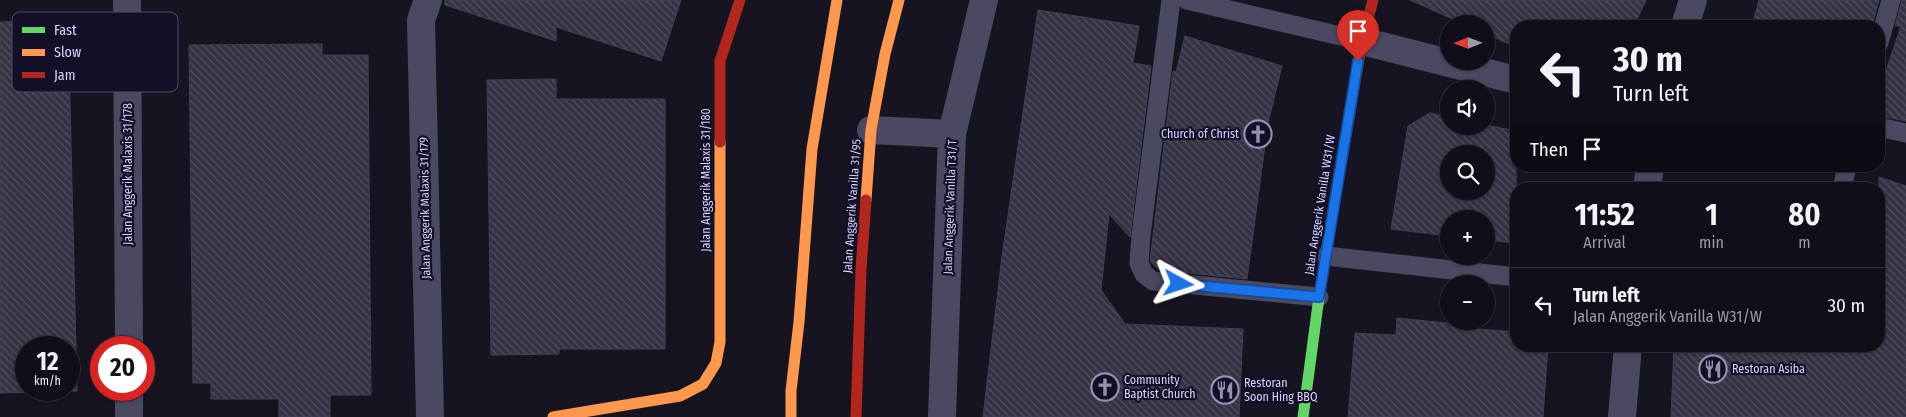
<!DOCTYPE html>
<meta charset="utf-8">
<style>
body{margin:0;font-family:"Fira Sans Condensed",sans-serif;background:#191822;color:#f1f3f6;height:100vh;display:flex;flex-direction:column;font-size:19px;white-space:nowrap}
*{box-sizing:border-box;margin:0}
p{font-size:16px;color:#9c9ca2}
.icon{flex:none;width:28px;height:28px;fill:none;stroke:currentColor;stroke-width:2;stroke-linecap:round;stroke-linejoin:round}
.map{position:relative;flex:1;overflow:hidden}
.drawer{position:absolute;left:1510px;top:182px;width:375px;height:170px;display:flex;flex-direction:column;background:#100f19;border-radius:20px;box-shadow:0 1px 4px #0004,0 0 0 1px #302f38}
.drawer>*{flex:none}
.guide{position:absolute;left:1510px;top:20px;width:375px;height:152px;border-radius:20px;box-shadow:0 1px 4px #0004,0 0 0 1px #302f38;background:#100f19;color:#f1f3f6;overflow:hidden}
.needle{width:32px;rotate:269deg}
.tools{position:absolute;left:1440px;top:15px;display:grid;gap:10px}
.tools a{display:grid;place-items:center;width:55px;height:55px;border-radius:50%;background:#100f19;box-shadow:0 1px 4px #0004,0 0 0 1px #302f38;font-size:25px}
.speed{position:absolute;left:15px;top:336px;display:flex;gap:10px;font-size:25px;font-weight:700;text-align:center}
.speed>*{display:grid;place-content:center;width:65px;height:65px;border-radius:50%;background:#100f19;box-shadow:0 1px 4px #0004,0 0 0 1px #302f38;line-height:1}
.speed small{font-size:12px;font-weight:400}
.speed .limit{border:8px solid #d22;background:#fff;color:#111}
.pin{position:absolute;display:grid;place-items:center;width:42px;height:42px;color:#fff;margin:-51px -21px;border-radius:50% 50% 50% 0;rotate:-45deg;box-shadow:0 0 5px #0007}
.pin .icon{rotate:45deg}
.me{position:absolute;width:55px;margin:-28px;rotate:95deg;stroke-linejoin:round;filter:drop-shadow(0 0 4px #0008)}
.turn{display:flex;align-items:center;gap:18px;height:105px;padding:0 20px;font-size:22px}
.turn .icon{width:65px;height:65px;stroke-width:2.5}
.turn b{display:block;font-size:35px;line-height:42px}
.then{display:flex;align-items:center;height:48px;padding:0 20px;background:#0003;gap:10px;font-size:19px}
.eta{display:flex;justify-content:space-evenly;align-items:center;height:85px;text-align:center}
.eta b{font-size:30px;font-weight:700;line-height:35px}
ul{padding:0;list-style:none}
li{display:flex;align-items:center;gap:15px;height:75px;padding:0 20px;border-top:1px solid #302f38}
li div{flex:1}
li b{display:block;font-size:19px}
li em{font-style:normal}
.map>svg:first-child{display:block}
.building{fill:url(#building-back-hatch);stroke:#433f54;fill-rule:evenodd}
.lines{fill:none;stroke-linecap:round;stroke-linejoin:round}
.lane{stroke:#4a4962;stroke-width:19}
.street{stroke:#4a4962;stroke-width:28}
.fast{stroke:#63d668;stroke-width:11}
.slow{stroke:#ff974d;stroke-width:11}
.jam{stroke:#b3261e;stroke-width:11}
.route-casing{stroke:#114b97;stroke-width:12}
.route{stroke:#1a73e8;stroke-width:9}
.labels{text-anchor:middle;stroke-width:4.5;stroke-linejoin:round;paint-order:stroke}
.poi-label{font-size:12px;fill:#d9d4ff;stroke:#130f26;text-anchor:start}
.street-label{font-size:12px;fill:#d9d4ff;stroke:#130f26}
.key{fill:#130f26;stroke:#4e4a67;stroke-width:1}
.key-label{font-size:14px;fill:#d9d4ff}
</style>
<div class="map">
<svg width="1906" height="417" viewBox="0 0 1906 417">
<defs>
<pattern id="building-back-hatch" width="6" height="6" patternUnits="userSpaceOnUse" patternTransform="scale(1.25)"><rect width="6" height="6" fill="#343243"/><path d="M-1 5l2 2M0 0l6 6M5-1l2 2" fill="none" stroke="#514f5f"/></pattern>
</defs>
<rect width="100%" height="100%" fill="#161421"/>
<!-- building -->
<g class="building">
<path d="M445 0H681L661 61 556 27V41L445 5Z"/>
<path d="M1410 0H1646L1634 26H1516V47L1486 34V24H1464Z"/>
<path d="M1759 0H1879L1872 26H1752Z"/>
<path d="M1902 0H1906V121L1879 116V92L1901 26H1895Z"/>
<path d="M1038 10 1139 26 1133 63 1151 66 1130 237 1109 214 1101 290 1125 324 1243 329 1239 417H983L1002 256Z"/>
<path d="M68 20 77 391 0 393V22ZM26 348H69V390H26Z"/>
<path d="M1185 36 1282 66 1268 123 1247 279 1159 270 1150 261 1173 71 1176 72Z"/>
<path d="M322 44V55H368L371 395H330V417H279V399H211V383H193L189 45Z"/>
<path d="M556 79V99H665V349H559V354L491 355 487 80Z"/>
<path d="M1430 113 1449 117V126L1486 125 1516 131V243L1486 240V219H1449V236L1391 229 1408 126ZM1449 154H1486V191H1449Z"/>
<path d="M1879 177 1906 186V417H1671L1674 346H1879Z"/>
<path d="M1397 318 1447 323 1478 329 1516 332V346H1548L1543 417H1348L1355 333 1396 335Z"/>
</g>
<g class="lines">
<!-- lane -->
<g class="lane">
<path d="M1171 0 1141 235 1139 263 1144 274 1153 281 1319 297"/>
<path d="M1187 0 1362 41"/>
<path d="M1879 43 1891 0"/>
<path d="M1879 127 1906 133"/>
<path d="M1842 189 1847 166"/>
<path d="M1326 256 1516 277"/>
</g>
<!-- street -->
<g class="street">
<path d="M127 0 129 348"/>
<path d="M428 0 421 20 430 417"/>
<path d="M1685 26 1693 0"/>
<path d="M1362 41 1516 80"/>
<path d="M871 130 952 134"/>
<path d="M1647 189 1650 166"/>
<path d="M129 390V417"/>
<path d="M942 417 952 134 984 0"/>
<path d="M1622 417 1628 346"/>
</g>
<!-- fast -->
<path class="fast" d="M1303 417 1319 297 1331 223"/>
<!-- slow -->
<g class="slow">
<path d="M866 200 871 130 885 54 899 0"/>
<path d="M553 417 680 396 703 384 716 363 720 342V142"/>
<path d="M791 417V391L799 322 812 149 837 0"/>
</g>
<!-- jam -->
<g class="jam">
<path d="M720 142V61L740 0"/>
<path d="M1331 223 1362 41 1373 0"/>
<path d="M856 417 861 270 866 200"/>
</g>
</g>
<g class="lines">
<!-- route casing -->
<g class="route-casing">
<path id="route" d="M1179 284 1319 297 1358 61"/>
</g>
<!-- route -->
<use href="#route" class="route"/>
</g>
<!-- icons -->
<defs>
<g id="church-ring" transform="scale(1.4375)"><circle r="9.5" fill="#130f26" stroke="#9591b1" stroke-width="1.5"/><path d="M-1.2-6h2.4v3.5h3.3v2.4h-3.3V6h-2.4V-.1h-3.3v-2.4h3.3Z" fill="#9591b1"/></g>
<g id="restaurant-ring" transform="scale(1.4375)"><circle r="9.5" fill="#130f26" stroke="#9591b1" stroke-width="1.5"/><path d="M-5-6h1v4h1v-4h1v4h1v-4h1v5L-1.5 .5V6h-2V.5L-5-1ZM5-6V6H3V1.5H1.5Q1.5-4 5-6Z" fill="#9591b1"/></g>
</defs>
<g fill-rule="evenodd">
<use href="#church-ring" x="1258" y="134"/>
<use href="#restaurant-ring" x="1713" y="369"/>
<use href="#church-ring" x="1105" y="387"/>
<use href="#restaurant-ring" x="1225" y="390"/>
</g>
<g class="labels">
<!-- poi labels -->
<g class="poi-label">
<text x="1239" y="138" text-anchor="end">Church of Christ</text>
<text x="1732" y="373">Restoran Asiba</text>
<text x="1124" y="384">Community<tspan x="1124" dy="14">Baptist Church</tspan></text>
<text x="1244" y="387">Restoran<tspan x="1244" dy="14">Soon Hing BBQ</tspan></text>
</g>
<!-- street labels -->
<g class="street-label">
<text transform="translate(128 174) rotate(-90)" y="4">Jalan Anggerik Malaxis 31/178</text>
<text transform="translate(706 180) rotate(-90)" y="4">Jalan Anggerik Malaxis 31/180</text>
<text transform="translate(1320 205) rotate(-81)" y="4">Jalan Anggerik Vanilla W31/W</text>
<text transform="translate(852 206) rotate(-86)" y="4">Jalan Anggerik Vanilla 31/95</text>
<text transform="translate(950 207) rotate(-88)" y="4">Jalan Anggerik Vanilla T31/T</text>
<text transform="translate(425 208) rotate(-91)" y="4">Jalan Anggerik Malaxis 31/179</text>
</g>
</g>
<!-- legend -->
<rect x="12" y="12" width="166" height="80" rx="8" class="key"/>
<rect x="22" y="27" width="23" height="6" fill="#63d668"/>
<rect x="22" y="49" width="23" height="7" fill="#ff974d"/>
<rect x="22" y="72" width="23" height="6" fill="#b3261e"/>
<g class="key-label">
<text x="54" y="35">Fast</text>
<text x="54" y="57">Slow</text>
<text x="54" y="80">Jam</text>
</g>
</svg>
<div class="tools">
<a><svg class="needle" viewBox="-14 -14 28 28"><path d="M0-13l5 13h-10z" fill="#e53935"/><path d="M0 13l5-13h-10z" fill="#9c9ca2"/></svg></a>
<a><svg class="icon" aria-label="sound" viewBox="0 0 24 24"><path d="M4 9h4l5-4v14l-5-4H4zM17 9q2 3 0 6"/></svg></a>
<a><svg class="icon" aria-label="search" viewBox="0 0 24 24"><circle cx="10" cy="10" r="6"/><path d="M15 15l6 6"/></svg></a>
<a>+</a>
<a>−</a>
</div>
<div class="speed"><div>12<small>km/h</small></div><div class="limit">20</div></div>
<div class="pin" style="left:1358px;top:61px;background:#d93025"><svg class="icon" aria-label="arrive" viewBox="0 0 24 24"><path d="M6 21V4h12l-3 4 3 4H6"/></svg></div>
<svg class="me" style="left:1179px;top:284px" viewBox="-20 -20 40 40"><path d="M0-17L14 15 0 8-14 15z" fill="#1a73e8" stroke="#fff" stroke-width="4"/></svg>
<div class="guide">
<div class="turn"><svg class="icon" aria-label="left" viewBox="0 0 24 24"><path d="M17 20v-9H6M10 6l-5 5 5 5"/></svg><div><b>30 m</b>Turn left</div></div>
<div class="then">Then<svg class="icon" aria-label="arrive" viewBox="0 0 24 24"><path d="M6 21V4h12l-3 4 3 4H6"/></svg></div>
</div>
<section class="drawer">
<div class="eta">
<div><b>11:52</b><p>Arrival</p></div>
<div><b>1</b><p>min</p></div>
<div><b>80</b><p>m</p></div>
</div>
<ul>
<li><svg class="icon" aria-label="left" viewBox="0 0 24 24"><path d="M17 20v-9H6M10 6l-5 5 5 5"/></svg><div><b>Turn left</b><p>Jalan Anggerik Vanilla W31/W</p></div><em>30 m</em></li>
</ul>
</section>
</div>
